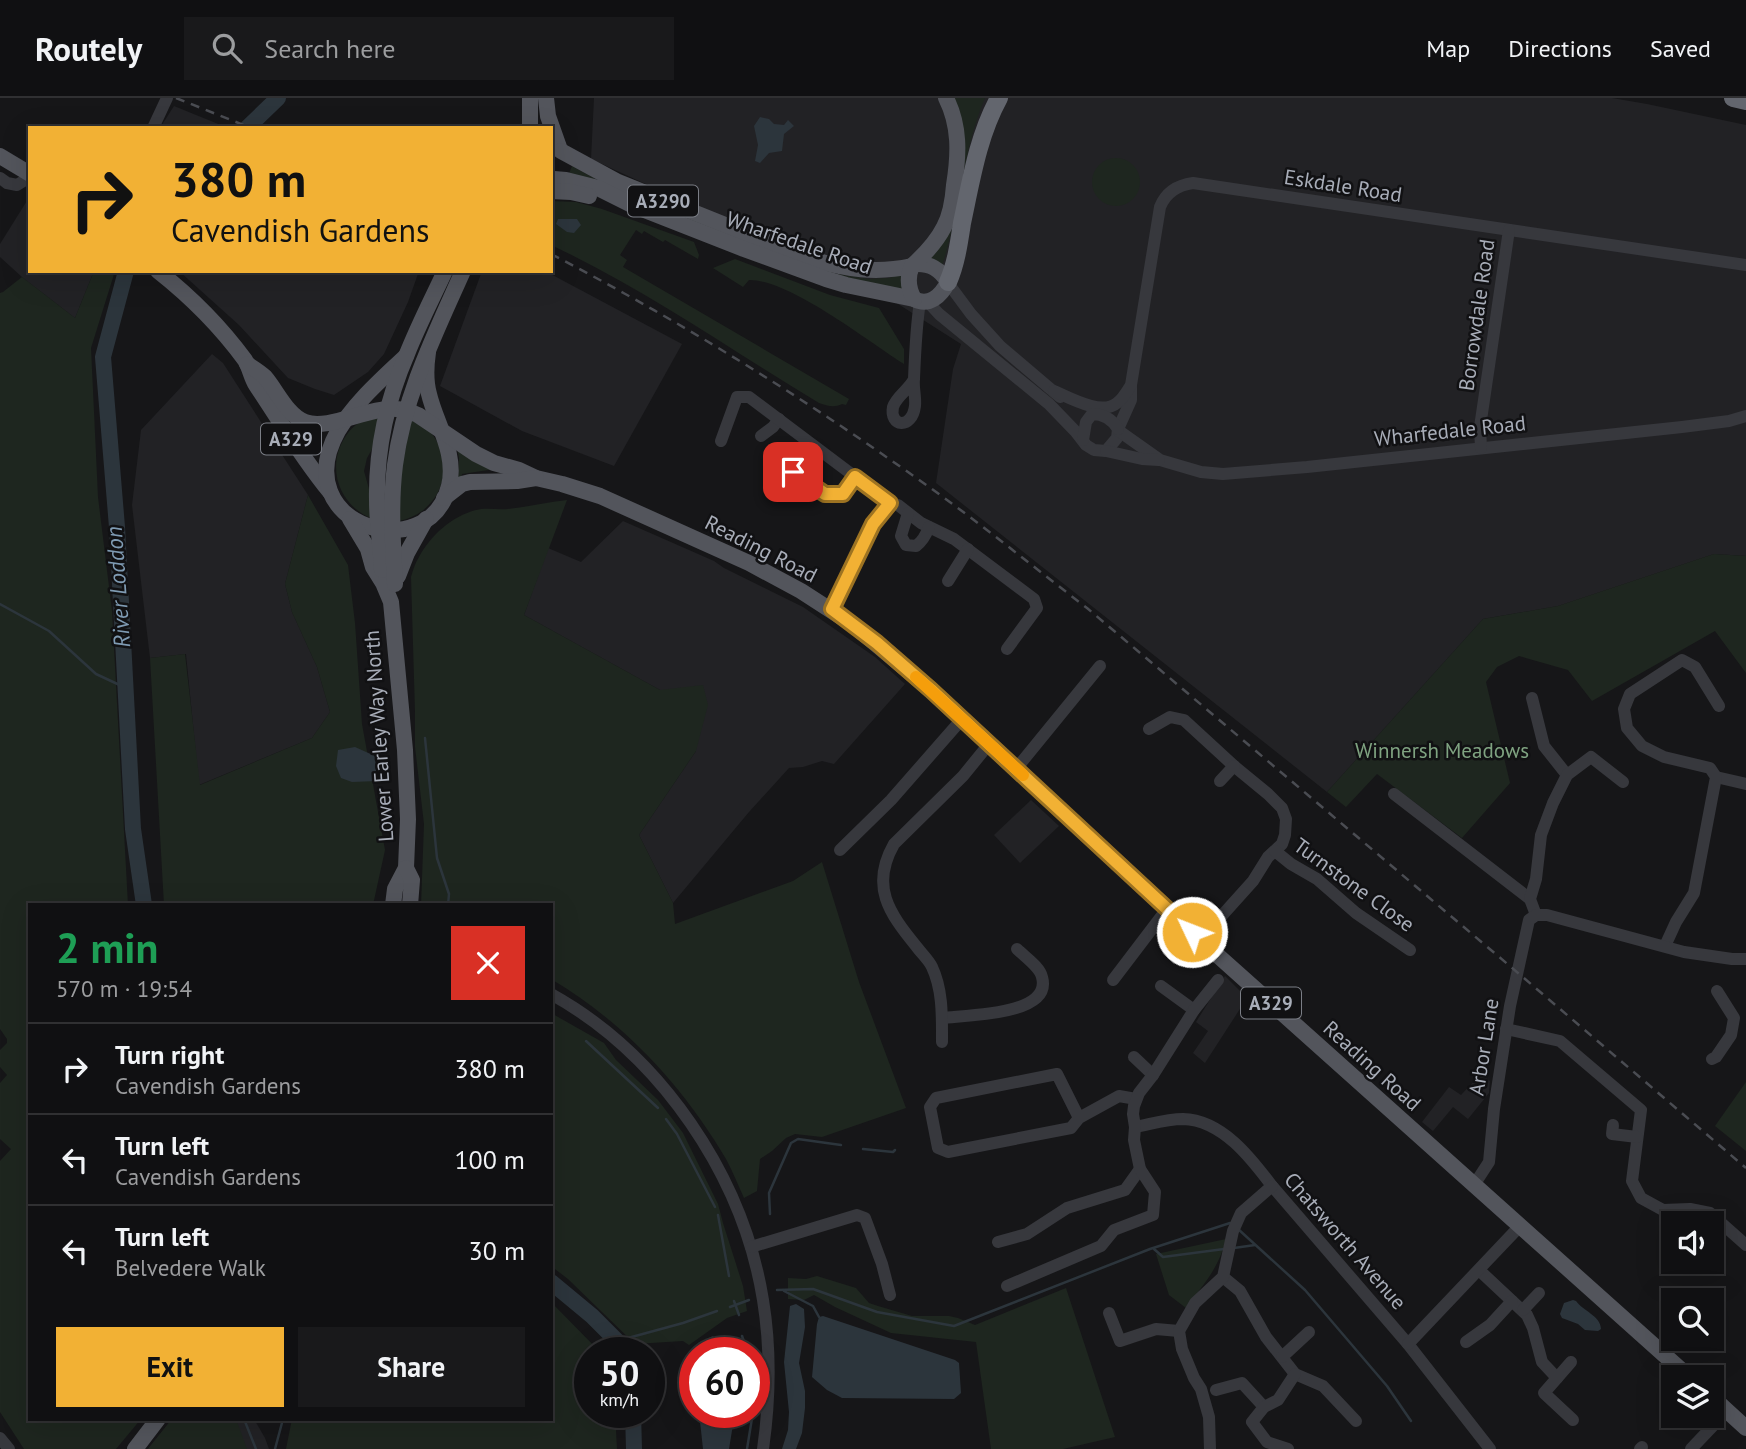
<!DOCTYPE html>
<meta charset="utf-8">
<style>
body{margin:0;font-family:"PT Sans",sans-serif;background:#19191b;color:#f1f3f6;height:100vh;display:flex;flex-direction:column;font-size:26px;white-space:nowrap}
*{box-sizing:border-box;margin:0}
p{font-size:23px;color:#9c9d9f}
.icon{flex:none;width:38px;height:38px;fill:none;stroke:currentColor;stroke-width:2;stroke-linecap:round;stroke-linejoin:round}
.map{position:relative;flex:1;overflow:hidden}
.panel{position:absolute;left:28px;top:805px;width:525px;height:518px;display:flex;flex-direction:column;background:#101012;border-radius:0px;box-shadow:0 7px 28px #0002,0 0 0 2px #303032}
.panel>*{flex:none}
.guide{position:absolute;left:28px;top:28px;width:525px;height:147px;border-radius:0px;box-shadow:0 7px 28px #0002,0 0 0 2px #303032;background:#f2b134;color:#111;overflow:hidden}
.controls{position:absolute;left:1661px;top:1113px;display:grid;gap:14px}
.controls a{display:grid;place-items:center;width:63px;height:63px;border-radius:0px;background:#101012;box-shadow:0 7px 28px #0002,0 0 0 2px #303032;font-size:35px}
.speed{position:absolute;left:574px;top:1239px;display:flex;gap:14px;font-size:35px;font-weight:700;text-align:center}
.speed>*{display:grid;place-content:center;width:91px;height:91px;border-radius:50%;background:#101012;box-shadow:0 7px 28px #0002,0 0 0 2px #303032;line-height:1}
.speed small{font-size:18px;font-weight:400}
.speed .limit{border:10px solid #d22;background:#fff;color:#111}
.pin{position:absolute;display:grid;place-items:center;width:60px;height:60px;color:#fff;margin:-30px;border-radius:14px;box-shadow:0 4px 10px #0006}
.me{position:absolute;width:77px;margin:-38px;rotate:313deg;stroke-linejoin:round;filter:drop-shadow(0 0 5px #0008)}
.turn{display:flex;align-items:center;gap:24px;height:147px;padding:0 28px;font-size:32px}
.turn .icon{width:91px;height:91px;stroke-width:2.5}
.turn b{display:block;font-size:49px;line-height:60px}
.round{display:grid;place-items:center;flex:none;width:74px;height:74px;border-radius:0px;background:#19191b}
.summary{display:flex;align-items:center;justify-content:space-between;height:119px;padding:0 28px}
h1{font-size:42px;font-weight:700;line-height:52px;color:#1e9e55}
.primary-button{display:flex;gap:14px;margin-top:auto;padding:14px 28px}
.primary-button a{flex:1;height:80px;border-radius:0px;background:#f2b134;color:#111;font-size:28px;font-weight:700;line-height:80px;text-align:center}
.primary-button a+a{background:#19191b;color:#f1f3f6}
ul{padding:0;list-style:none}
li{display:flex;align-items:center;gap:21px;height:91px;padding:0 28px;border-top:2px solid #303032}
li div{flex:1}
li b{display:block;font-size:26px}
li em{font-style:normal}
header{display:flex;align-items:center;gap:42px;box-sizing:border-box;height:98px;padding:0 35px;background:#101012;border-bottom:2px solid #303032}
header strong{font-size:33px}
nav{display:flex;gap:38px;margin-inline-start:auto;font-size:24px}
.search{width:490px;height:63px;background:#19191b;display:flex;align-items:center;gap:18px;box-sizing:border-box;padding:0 24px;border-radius:0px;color:#9c9d9f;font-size:26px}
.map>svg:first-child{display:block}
.built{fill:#222225}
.green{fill:#1e261f}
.water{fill:#2c353c}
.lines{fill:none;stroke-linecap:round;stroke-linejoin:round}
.stream{stroke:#2c353c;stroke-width:2.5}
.river{stroke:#2c353c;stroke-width:16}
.minor{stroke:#37383d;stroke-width:12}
.major{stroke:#53555c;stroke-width:16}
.highway{stroke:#63666e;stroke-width:18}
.rail{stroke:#4a4c52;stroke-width:2.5;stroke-dasharray:9 7;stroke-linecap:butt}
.route-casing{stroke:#9d7322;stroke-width:18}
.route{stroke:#f2b134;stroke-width:12}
.slow{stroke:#f59e0b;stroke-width:12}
.labels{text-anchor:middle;stroke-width:5;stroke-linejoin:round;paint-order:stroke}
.shield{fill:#111113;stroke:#7b7e86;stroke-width:2}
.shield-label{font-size:19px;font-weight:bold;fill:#a8adb8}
.street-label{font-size:21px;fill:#a8adb8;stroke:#111113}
.park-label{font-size:21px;fill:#7fa381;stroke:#111113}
.water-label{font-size:23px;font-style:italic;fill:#7f9bb3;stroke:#111113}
</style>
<header>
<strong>Routely</strong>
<div class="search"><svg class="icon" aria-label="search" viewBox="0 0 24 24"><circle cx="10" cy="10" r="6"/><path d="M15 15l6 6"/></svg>Search here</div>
<nav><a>Map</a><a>Directions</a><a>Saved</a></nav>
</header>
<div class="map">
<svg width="1746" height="1351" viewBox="0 0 1746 1351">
<rect width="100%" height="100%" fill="#161618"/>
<!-- built -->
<g class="built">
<path d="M594 0H1612L1647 6 1746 27V458L1714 456 1558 508 1483 521 1327 694 936 385 953 271 961 246 873 190 591 61Z"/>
<path d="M174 8 228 30H160Z"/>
<path d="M30 98V173H94L75 220 22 179 0 159V146Z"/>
<path d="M179 173H419L408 204 384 256 368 274 334 297 315 291 288 280 239 227Z"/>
<path d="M482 173H545L682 246 614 368 522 333 440 288Z"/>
<path d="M212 256 223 265 308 397 285 486 292 514 317 569 330 614 312 640 199 687 186 556 150 560 132 407 141 332Z"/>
<path d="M623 423 714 463 724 470 803 509 875 559 905 586 834 666 822 663 803 669 789 670 749 714 673 805 639 737 696 653 660 592 524 517 548 450 581 464Z"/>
<path d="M1031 702 1059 728 1020 765 994 737Z"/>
<path d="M1225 878 1247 900 1205 965 1193 955 1208 933 1196 924Z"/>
<path d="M1481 976 1490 983 1489 995 1468 1021 1453 1009 1433 1033 1422 1024 1449 989 1461 997Z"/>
<path d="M172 1321H254L265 1340 269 1351H148Z"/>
</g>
<!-- green -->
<g class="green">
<path d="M952 0H985C962 54 960 113 942 168L929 161 948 131Z"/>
<circle cx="1116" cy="84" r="24"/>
<path d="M572 68 603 85 771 153 837 176 869 181 888 180 904 176 908 195 847 181 568 78Z"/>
<path d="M551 103 576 104 602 111 694 144 699 157 698 161 665 142 663 144 644 133 642 136 636 132 620 157 627 162 623 169 849 301 846 307 842 306C834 310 828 308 819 305 731 252 645 191 551 147Z"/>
<path d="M735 161 830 197 879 210 904 251V266C869 244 789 181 749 182L743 189 713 170Z"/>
<path d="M94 173H115L91 250 98 399 112 513 128 807H30V1321H141L116 1351H24L0 1314V1063L11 1051 0 1041V985L7 977 0 969V952L7 945V941L0 931V195L3 194 22 179 75 220Z"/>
<path d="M380 315 379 339 367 360 364 373 374 409 373 421C338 408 324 366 348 335 356 324 368 320 380 315Z"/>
<path d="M411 320C420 326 431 332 436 342 456 375 436 417 398 423L402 369Z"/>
<path d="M457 350 495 371 462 376 461 382H458L459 360Z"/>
<path d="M308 397 348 467 355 525 362 626 385 752 373 807H164L150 560 185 556 200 687 312 640 330 614 317 569 292 514 285 486Z"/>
<path d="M567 402 524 517 660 592 703 587 708 607 696 653 639 737 673 805 675 826 793 783 822 764 859 884 906 1010 822 1039 795 1036 786 1040 772 1053 760 1061 757 1093 744 1100C738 1087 733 1074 726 1061 683 988 625 925 551 881V807H421L424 726 415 649V614L411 479C413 472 415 465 419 459 430 438 452 418 476 412 486 409 497 412 508 411 528 409 547 404 567 402Z"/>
<path d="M1714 456 1746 458V575L1715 533 1592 603 1568 572 1519 558 1497 569 1486 584 1510 685 1462 740 1377 676 1346 709 1327 694 1483 521 1558 508Z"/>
<path d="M551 915 604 945 616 962 658 1002 683 1035 718 1106 723 1125 743 1188 747 1213 727 1220 689 1247 683 1243 635 1246 568 1181 551 1168Z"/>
<path d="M1746 984V1053L1715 1028Z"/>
<path d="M1226 1141C1218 1172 1204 1185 1186 1210L1169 1197 1156 1156Z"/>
<path d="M817 1178 856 1190 869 1205 878 1208 912 1218H949L958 1220 975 1227 1066 1190 1115 1339 1063 1351H991L976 1244 891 1235 835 1209 814 1197 804 1202 788 1201V1180L806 1181Z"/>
<path d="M551 1204 601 1255H590V1314H615L617 1351H286L292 1321H551Z"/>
<path d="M172 1321H236L247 1351H148Z"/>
</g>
<!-- water -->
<g class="water">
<path d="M760 19 769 21 774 26 784 27 788 22 794 28 784 36 782 53 769 55 760 65 755 63 758 47 754 28Z"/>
<path d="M558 121H577L581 127 574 135 567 134 556 126Z"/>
<path d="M355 649 375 658 377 683 352 684 341 680 336 668 338 652Z"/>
<path d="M1573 1202 1576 1203C1583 1213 1601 1218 1601 1231L1598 1233 1585 1232 1578 1226 1562 1220 1560 1216 1564 1205Z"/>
<path d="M796 1206 804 1211 805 1229 799 1265 805 1293V1310L802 1335 796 1351H782L788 1332 789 1314 784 1264 790 1208Z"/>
<path d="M823 1218 955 1262 959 1265 961 1295 954 1301 842 1300 827 1292 812 1279 817 1226 819 1219Z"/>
<path d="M713 1238 728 1255H697L698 1245Z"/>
<path d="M699 1314H735L729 1351H703Z"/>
</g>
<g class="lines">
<!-- stream -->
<g class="stream">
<path d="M0 506 49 533 96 576 126 590"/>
<path d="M425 640 437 760 449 796 448 807"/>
<path d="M586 943 658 1010"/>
<path d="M666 1021 677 1036 715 1109"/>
<path d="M863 1051 893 1054 895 1052"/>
<path d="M770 1116 769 1095 791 1045 798 1041 841 1047"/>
<path d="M718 1117 729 1178"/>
<path d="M1238 1131 1305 1192 1387 1288 1411 1323"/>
<path d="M1234 1150 1255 1147"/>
<path d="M1154 1151 1163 1159 1224 1151"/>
<path d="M777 1192 813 1191 877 1214 954 1228 1150 1151 1230 1125"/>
<path d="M784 1193 813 1208 819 1219"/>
<path d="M734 1203 739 1217"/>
<path d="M730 1209 749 1202"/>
<path d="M742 1238 748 1255"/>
<path d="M617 1243 683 1225 717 1213"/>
<path d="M244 1321 256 1351"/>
<path d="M275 1351 283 1321"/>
<path d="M747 1351 753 1314"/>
</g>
<!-- river -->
<g class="river">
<path d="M247 30 278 0"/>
<path d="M126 173 103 259 117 429 133 731 144 807"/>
<path d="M551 1184 592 1218 629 1255"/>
<path d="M633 1314 634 1351"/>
</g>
<!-- minor -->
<g class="minor">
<path d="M153 30 167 0"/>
<path d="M0 80 7 85 17 87 25 82 29 75"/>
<path d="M948 185 971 216 1000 248 1060 299"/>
<path d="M928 204 939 216 1049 306 1076 334 1086 347 1094 352 1106 353 1117 340 1118 331 1131 302V288"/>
<path d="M913 283C908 292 896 299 893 309 889 329 912 332 915 308 916 299 913 290 914 281 915 255 916 229 920 204"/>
<path d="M1054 293C1070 300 1102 318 1117 305 1123 301 1127 293 1131 287L1160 109C1166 94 1178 87 1193 85L1746 167"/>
<path d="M1119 333 1160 362 1201 374 1223 376 1307 369 1682 329 1729 323 1746 318"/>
<path d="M761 338 773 329 779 321"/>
<path d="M1083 342 1086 324 1092 316C1104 316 1112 321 1118 331"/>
<path d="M721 343 737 299H749L890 405 898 407 921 425 954 441 1034 501 1037 510 1007 551"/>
<path d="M1481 350 1480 329 1509 132"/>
<path d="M1106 353 1142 361 1159 362"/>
<path d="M793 374 825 396H843L855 378"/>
<path d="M908 415 901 438 906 447 916 448C923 443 926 437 929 429"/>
<path d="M948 483 968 451"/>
<path d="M832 511 873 426 890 405"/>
<path d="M1532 600 1544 648 1567 677"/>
<path d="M1149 631 1170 619 1184 622 1234 668 1268 696 1282 710 1286 721 1285 737 1282 746 1268 759 1253 783 1200 842"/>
<path d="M1016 671 1100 568"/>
<path d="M1716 679 1746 686"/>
<path d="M1220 683 1234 668"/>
<path d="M1394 696 1530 801"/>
<path d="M840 752 891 702 962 621"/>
<path d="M1275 753 1291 766 1317 781 1356 815 1410 852"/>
<path d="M1536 817 1530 801 1536 781 1541 737 1553 705 1567 677 1591 659 1623 684"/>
<path d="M1665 848 1676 824 1694 795 1716 679 1710 670 1664 659 1642 648 1627 630 1624 611 1630 596 1682 562 1695 569 1719 608"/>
<path d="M1113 882 1167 811"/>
<path d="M1161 888 1194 912"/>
<path d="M551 896C661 957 743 1078 763 1202 771 1251 770 1302 763 1351"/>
<path d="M942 920C964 917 1053 918 1042 879 1040 869 1025 859 1017 851"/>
<path d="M1506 931 1560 943 1641 1012 1632 1083 1641 1100 1663 1112 1690 1111 1710 1115 1746 1147"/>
<path d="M942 944C942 920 943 892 932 869 929 862 921 855 916 848 889 815 870 788 894 746L963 678 989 646"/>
<path d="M1134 959 1153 977"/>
<path d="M1712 961 1716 959 1731 937 1734 920 1717 893"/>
<path d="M1079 1020 1071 1030 948 1054 938 1050 930 1009 936 1000 1057 976 1079 1020 1119 998 1136 1001"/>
<path d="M1613 1027 1612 1036 1637 1039"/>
<path d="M1135 1029C1151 1026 1167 1021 1183 1021 1222 1022 1251 1060 1272 1088L1408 1246 1490 1351"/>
<path d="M1474 1087 1489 1064 1494 1011 1510 908 1529 822 1536 817H1547L1684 854 1732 861H1746"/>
<path d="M998 1144 1027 1136 1067 1110 1125 1092 1140 1071"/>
<path d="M751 1149 857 1117 865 1120 882 1166 890 1197"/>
<path d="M1479 1172 1527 1217 1533 1230 1542 1264 1557 1280"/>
<path d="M1223 1179 1240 1193 1266 1239 1295 1276 1323 1288 1356 1323"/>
<path d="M1007 1188 1101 1148 1114 1132 1153 1117 1155 1094 1140 1071 1134 1042 1135 1029 1133 1016 1134 1008 1139 995 1153 977 1194 912 1218 882"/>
<path d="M1523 1212 1539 1195"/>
<path d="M1109 1215 1120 1243 1156 1231 1179 1233"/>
<path d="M1466 1244 1490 1227 1512 1203"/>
<path d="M1408 1246 1520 1128"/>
<path d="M1282 1259 1309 1234"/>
<path d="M1571 1264 1544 1295 1573 1322"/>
<path d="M1216 1292 1242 1285 1264 1309"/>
<path d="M0 1340 9 1351"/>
<path d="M1210 1351 1209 1319 1201 1291 1194 1280 1182 1251 1179 1233 1195 1205 1223 1179 1233 1133 1241 1115 1272 1088"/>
<path d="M1288 1351 1267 1344 1252 1324 1264 1309 1278 1302 1295 1276"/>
<path d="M1640 1351 1642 1349"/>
<path d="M1691 1351 1727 1313"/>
</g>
<!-- major -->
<g class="major">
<path d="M530 0V30"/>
<path d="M546 0 548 18 560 52"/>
<path d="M561 53 618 84 810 161C847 171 875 176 912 168"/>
<path d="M0 58 30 76"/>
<path d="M554 81 566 82 598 90 632 107 744 151 826 181 846 187 914 201C929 209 941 198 948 184 940 171 930 165 915 166"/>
<path d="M551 93 571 94 589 98"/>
<path d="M158 173C191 199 220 228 245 262 250 270 251 279 256 287 280 323 302 360 330 394"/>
<path d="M914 201C908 190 907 179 912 168 924 157 937 143 944 129 951 116 953 101 954 87 959 56 960 28 946 0"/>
<path d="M406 258C382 281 355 304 338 333 285 428 428 471 449 388 457 355 436 326 429 296 425 282 426 268 428 254"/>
<path d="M247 266C253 270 260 274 265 279 277 293 287 317 305 324 329 333 369 308 397 311 404 311 411 314 418 317L476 356 494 365 519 372 536 380 562 386 600 398 749 465 801 493 852 526 931 592 1215 855 1689 1279"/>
<path d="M444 400 462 386 470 384 517 383 536 380"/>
<path d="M350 421 368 451 373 469 383 485 391 504 405 652 408 721 406 770 395 791 393 807"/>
<path d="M382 472C381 449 377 426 377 403 376 353 387 302 407 256 418 228 432 201 445 173"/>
<path d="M398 478 407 455 426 421"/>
<path d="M395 486C393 446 390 407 395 367 404 298 435 236 463 173"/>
<path d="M406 770 412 782 410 807"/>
<path d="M1712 1299 1746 1330"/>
<path d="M135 1351 158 1321"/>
</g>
<!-- highway -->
<g class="highway">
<path d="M1733 0 1746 3"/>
<path d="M948 184C956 166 959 145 962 125 971 83 978 38 999 0"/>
</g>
<!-- rail -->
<g class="rail">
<path d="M176 0 251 30"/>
<path d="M551 156C680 223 804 300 922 384 979 424 1032 468 1087 510L1511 869 1746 1070"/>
</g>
</g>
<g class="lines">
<!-- route casing -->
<g class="route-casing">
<path id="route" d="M793 374 825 396H843L855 379 890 405 873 426 832 511 877 545 931 592 1192 834"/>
</g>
<!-- route -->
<use href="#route" class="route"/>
<!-- slow -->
<path class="slow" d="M916 579 1023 677"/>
</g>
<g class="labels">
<!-- shield labels -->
<g class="shield">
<rect x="628" y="87.5" width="70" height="31" rx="5"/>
<rect x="261" y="325.5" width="60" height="31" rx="5"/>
<rect x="1241" y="889.5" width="60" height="31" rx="5"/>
</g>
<g class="shield-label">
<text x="663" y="110">A3290</text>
<text x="291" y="348">A329</text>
<text x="1271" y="912">A329</text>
</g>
<!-- street labels -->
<g class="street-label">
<text transform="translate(1343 88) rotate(9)" y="7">Eskdale Road</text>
<text transform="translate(799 145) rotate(19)" y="7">Wharfedale Road</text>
<text transform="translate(1477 217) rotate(-82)" y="7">Borrowdale Road</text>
<text transform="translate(1450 333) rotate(-6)" y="7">Wharfedale Road</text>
<text transform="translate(761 451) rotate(27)" y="7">Reading Road</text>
<text transform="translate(379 638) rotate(-94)" y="7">Lower Earley Way North</text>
<text transform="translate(1354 787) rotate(36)" y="7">Turnstone Close</text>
<text transform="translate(1484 949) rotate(-81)" y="7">Arbor Lane</text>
<text transform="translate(1372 968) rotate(42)" y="7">Reading Road</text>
<text transform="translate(1345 1143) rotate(49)" y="7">Chatsworth Avenue</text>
</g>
<!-- park labels -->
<g class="park-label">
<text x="1442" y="660">Winnersh Meadows</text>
</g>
<!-- water labels -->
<g class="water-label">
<text transform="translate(118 489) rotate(-94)" y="8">River Loddon</text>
</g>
</g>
</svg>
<div class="controls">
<a><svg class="icon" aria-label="sound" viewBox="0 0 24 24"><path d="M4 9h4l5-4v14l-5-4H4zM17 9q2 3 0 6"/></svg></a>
<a><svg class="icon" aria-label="search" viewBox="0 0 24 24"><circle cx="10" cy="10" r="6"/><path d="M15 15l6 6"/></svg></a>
<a><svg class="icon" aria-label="layers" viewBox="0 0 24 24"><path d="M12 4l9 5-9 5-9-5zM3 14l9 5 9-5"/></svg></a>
</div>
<div class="speed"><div>50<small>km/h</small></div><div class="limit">60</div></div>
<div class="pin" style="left:793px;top:374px;background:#d93025"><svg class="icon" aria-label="arrive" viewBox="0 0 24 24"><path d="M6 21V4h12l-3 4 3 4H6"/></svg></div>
<svg class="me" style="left:1192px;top:834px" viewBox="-20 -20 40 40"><circle r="17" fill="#f2b134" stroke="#fff" stroke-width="3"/><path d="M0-11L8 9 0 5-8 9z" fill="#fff"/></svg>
<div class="guide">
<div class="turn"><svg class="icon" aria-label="right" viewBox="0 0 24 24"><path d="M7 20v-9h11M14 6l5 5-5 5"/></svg><div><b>380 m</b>Cavendish Gardens</div></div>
</div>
<section class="panel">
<div class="summary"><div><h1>2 min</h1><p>570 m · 19:54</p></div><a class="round" style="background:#d93025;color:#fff"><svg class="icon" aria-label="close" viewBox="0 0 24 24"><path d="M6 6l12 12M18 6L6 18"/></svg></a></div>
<ul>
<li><svg class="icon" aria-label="right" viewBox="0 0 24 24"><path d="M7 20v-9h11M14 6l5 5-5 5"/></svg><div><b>Turn right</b><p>Cavendish Gardens</p></div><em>380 m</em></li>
<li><svg class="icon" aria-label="left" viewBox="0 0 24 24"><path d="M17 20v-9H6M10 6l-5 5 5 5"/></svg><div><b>Turn left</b><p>Cavendish Gardens</p></div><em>100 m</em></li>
<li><svg class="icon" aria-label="left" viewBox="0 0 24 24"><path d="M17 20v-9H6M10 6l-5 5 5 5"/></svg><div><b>Turn left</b><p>Belvedere Walk</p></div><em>30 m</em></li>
</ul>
<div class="primary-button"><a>Exit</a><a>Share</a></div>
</section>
</div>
